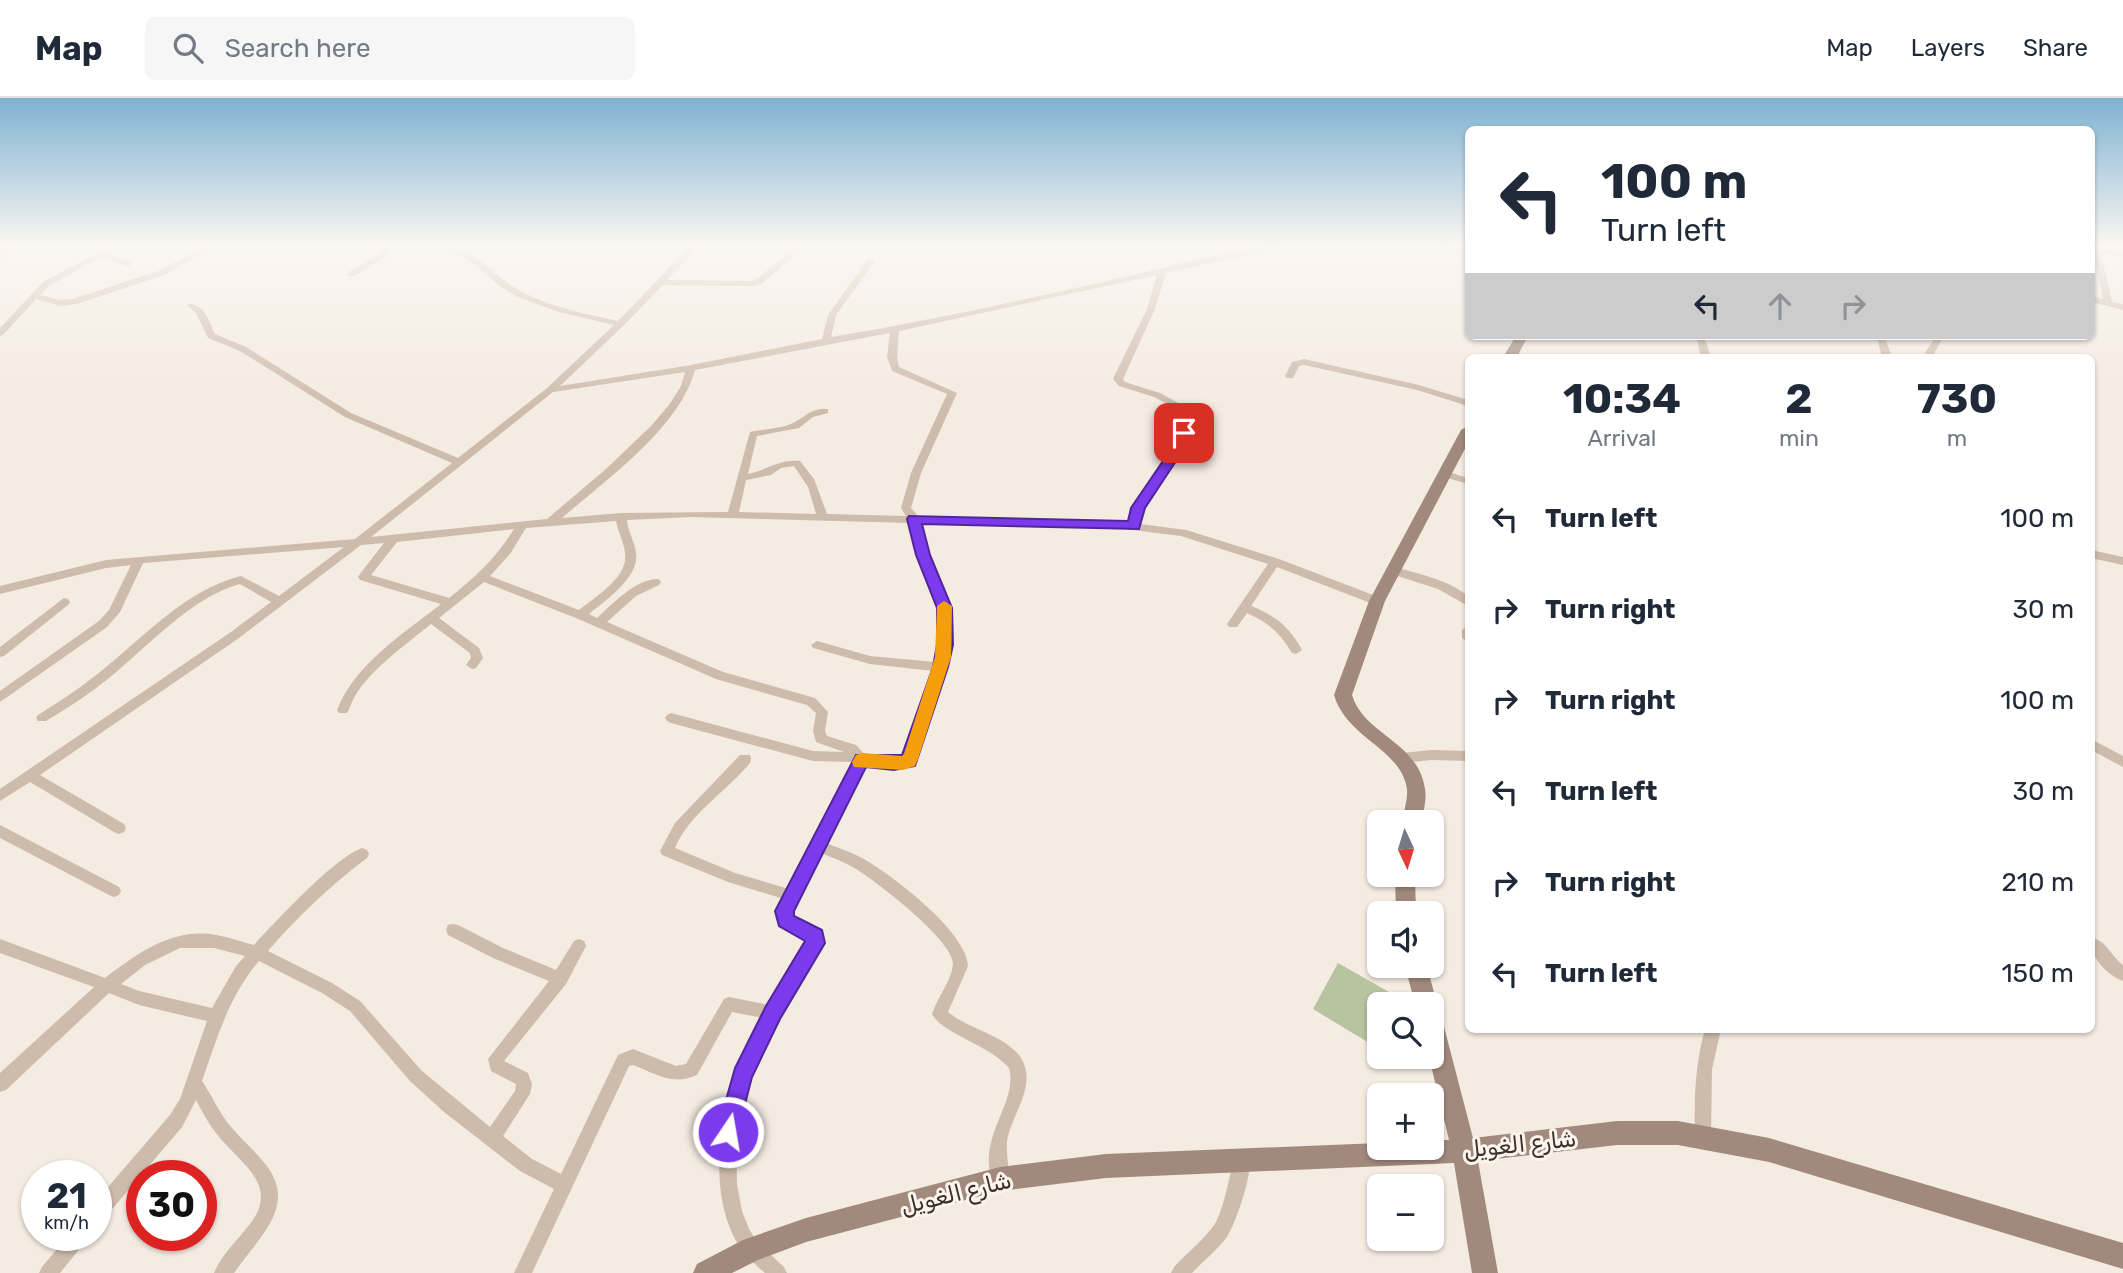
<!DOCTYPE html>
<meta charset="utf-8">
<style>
body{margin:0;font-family:Rubik,"Noto Naskh Arabic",sans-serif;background:#f6f6f7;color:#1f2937;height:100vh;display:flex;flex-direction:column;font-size:26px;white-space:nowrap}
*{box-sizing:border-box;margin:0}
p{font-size:23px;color:#747a83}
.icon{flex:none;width:38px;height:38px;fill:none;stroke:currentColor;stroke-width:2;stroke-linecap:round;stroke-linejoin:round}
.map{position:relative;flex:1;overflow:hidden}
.sheet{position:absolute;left:1465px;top:256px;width:630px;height:679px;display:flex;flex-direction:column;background:#fff;border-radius:10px;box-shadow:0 2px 5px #0004}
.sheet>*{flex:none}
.guide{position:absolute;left:1465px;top:28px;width:630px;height:214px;border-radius:10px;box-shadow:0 2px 5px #0004;background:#fff;color:#1f2937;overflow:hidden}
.needle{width:46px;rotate:176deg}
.tools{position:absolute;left:1367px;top:712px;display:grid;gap:14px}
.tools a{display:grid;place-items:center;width:77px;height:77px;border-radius:10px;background:#fff;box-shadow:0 2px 5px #0004;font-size:35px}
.speed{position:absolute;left:21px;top:1062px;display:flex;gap:14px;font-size:35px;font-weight:700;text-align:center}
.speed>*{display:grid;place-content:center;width:91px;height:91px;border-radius:50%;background:#fff;box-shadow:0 2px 5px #0004;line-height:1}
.speed small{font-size:18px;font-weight:400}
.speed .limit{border:10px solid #d22;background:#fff;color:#111}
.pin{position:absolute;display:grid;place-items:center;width:60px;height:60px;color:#fff;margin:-30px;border-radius:14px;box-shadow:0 4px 10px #0006}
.me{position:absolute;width:77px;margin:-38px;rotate:12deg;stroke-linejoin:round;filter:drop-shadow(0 0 5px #0008)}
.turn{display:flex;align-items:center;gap:24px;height:147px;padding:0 21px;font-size:32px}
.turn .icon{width:91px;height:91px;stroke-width:2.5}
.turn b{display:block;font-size:49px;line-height:60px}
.lanes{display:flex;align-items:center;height:66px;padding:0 21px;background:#0003;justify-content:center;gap:35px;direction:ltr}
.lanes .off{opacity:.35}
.eta{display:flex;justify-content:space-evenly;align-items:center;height:119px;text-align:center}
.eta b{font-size:42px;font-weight:700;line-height:49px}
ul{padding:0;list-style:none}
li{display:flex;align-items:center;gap:21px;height:91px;padding:0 21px}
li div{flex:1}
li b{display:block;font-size:26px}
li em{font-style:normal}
header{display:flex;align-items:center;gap:42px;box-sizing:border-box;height:98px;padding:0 35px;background:#fff;border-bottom:2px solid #e0e1e3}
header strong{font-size:33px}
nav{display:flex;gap:38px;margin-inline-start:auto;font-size:24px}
.search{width:490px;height:63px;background:#f6f6f7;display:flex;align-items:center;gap:18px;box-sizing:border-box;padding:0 24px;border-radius:10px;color:#747a83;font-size:26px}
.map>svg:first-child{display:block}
.green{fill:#b8c4a0}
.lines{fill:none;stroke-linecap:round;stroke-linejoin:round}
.street{fill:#cdbbac;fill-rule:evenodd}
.secondary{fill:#a18a7d;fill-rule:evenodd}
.route{fill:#7c3aed;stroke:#51269a;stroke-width:2}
.slow{fill:#f59e0b}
.labels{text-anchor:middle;stroke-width:6;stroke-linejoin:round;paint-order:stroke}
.near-street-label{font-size:23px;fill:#3b302b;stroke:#fbf5ee}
</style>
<header>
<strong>Map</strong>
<div class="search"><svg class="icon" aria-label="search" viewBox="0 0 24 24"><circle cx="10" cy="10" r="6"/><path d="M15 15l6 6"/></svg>Search here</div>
<nav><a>Map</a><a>Layers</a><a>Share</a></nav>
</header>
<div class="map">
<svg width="2123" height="1175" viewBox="0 0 2123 1175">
<rect width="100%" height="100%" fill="#f4ebe1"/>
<!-- green -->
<path class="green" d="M1338 865 1410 906H1379V951L1313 911Z"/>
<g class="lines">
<!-- street -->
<g class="street">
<path d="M3 148H11L3 160H0V152Z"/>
<path d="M110 148H121L109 155 131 164V168H125L102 158 49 188 40 197 60 202 73 201 161 172 204 148H214L167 176 77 206 60 208 36 201 3 237 0 238V230L43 184Z"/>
<path d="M381 148H390L387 151 388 158 354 178H348V174L381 155 379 151Z"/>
<path d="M441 148C475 148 495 181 524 195 554 210 586 216 618 223L690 148H699L667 182 751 183 757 181 796 148 803 150 763 185 755 188 663 187 623 228 560 288 691 267 822 241 828 217 868 161H871L875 163 836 217 831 239C930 223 1027 201 1125 179 1174 168 1238 148 1287 148L1166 175 1155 211 1123 281 1125 284 1160 295 1199 316 1175 363 1143 410 1140 426 1186 432 1279 461 1381 500 1383 503 1381 506H1373L1277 469 1251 508C1275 517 1290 530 1302 552L1296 556 1292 555C1281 536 1269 525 1249 516L1247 515 1237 529H1229L1227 526 1268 466 1181 438 1117 430 920 425 929 457 948 501 952 521 947 569 914 667 894 670 866 667 826 745C838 750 851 754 862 760 891 776 967 834 968 868L948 914C975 937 1037 941 1025 992 1021 1008 1012 1023 1008 1038 1004 1054 1012 1072 1006 1087L1000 1089 994 1087C974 1040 1019 1006 1009 970 990 947 941 935 932 916 937 899 952 883 953 866 953 842 877 784 856 771 845 764 833 760 821 755L792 813V819L820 833 822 845 778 920 750 979 736 1034 737 1086 742 1113 749 1131 758 1145 784 1169 787 1175H765C758 1169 751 1163 745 1156 708 1110 717 1031 734 979 741 958 753 939 763 920L732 914 697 977C671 988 657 976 633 967L629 968 532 1175H514L554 1091 520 1073 444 1014 410 983 350 913 322 895 259 863C229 898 217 940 202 983 211 996 218 1012 227 1024 253 1058 297 1078 269 1127 259 1144 245 1159 234 1175H214C223 1153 244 1137 256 1117 275 1082 234 1060 216 1035 208 1025 202 1013 196 1002L182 1029 102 1123 96 1126V1103L170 1017 180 1001 207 923 139 907 109 895 6 992 0 994V975L94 889 0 855V841L105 880C138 855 173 829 216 837 229 839 242 844 254 847 276 823 333 761 362 750L367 752 369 756 367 760C331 787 297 819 268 853L332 885 360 903 422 973 490 1029 515 993 516 986 491 973 488 961 549 883 493 860 448 837 446 832 448 827 453 826 458 827 503 850 556 872 574 843 579 841 584 843 586 848 566 886 504 963 528 975 532 986 530 996 503 1038 532 1061 561 1076 618 957 633 951 676 968 686 966 724 901 729 899 769 907 808 844V841L780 826 778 813 784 801 728 784 662 757 660 753 675 725 740 657H750L751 661 750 665C727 693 689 716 675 750L735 775 789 791 854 664 813 663 671 625 667 623 665 620 667 617 671 615 813 653 844 654 816 644 813 633 816 615 807 607 716 581 576 520 484 484 439 520 479 550 483 560 476 570 472 571 466 567 471 560 470 555 431 526C407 546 369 572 354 600 351 605 350 610 347 615H339L337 612C355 566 403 536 441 506L360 482 358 479 360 476 384 445 361 447 239 540 40 677 124 726 126 730 124 734 119 736 114 734 30 684 0 703V691L231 534 271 504 240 486C193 498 146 550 109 580 89 596 68 610 46 623H38L36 620 38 617C59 604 80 590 100 574 144 539 185 492 241 478L279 498 344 449 143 465 120 514 107 529 0 604V593L99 523 109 512 131 467 106 470 0 496V488L106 462 355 441 452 365 345 319 240 253 208 240 196 215 188 208 189 206C205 206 209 224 215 236L246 249 351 315 458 360 547 290 614 227 559 214 517 199 497 186 468 162ZM1157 177 1147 211 1113 281 1119 288 1154 299 1189 317 1165 363 1133 410 1129 425 918 418 911 410 921 375 957 295 899 269 897 259 899 233ZM890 235 887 259 892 273 947 296 911 375 901 410 906 418 827 416 814 381 800 363C779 361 767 372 748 376L757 338 799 330 813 319 828 315V311C810 310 807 318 793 325 781 331 763 331 750 334L728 414 621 415 562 420C606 382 680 329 695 272ZM685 274 681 288 669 307 651 328 606 371 547 421 371 439 553 294ZM794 368 808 389 816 416 739 414 746 382 771 377 781 370ZM691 419 910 425 917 457 936 501 940 521 935 564 870 558 817 543 811 547 813 550 870 566 933 573 904 659 894 660 865 657 856 647 827 638 825 633 828 614 815 600 723 574 607 524 636 498 659 487 661 484 659 481C638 479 612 506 597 520L589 516C605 503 640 479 636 455 635 444 628 434 627 422ZM616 423C618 434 624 444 625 455 629 479 595 499 579 512L490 478 510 456 526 430ZM514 431C497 459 475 480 449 500L371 477 397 444ZM180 850H214L245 858 236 868 212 910 139 893 121 886 145 867Z"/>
<path d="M1432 148H1447L1468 153V157Z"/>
<path d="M2093 150 2123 155V159L2101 155 2112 204 2123 206V212L2091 204V198L2103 201Z"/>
<path d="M1696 238H1704L1711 259H1701Z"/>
<path d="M1880 238H1888L1886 242 1891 257 1889 259H1878L1881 256 1878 242Z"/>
<path d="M1936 238H1944L1933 257H1927L1925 255Z"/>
<path d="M1304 261 1419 287 1468 302V308L1417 292 1304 267 1299 268 1293 280H1287L1285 278 1292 264Z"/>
<path d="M1445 373 1468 380V386L1441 378V374Z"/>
<path d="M2091 452 2123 459V467L2091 460Z"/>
<path d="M1392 468C1418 476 1447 481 1468 498V508L1438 491 1388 475 1386 472Z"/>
<path d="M64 500 68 501 70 504 68 507 4 558 0 559V549Z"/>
<path d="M1468 528V544L1462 540V532Z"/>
<path d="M2091 641 2123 658V669L2091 652Z"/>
<path d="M1432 652 1468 653V663L1432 662 1402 665 1397 664 1396 660 1397 656 1402 655Z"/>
<path d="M0 727 119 789 121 793 119 797 114 799 109 797 0 740Z"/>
<path d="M2096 841C2107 845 2113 860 2123 867V883C2107 877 2091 860 2091 843Z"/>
<path d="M1705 931H1721L1712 971 1711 1038 1709 1044 1703 1046 1697 1044 1695 1038C1694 1001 1695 966 1705 931Z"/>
<path d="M1243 1053 1249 1055C1255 1070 1236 1125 1227 1139 1217 1152 1203 1163 1192 1175H1171L1174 1169C1186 1156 1207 1139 1216 1124 1227 1102 1228 1077 1237 1055Z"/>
<path d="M68 1138H88L85 1144 60 1175H39L42 1169Z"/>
</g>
<!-- secondary -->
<g class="secondary">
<path d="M1516 238H1528L1517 259H1503Z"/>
<path d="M1468 328V345L1385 503 1352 597C1364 637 1418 643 1425 691 1427 701 1423 714 1422 724H1403C1403 714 1408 702 1407 691 1401 650 1347 641 1334 597L1369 503 1461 332Z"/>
<path d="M1395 777H1415L1416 816H1396Z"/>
<path d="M1405 868H1427L1437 906 1434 913 1432 914V906H1415Z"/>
<path d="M1432 915 1440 918 1443 925 1473 1040 1617 1023H1678L1769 1040 2123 1145V1171L1769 1064 1678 1047H1617L1478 1063 1498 1175H1472L1454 1065 1106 1080 1000 1093 806 1144 758 1162 732 1175H693L697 1166 743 1142 806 1120 1000 1069 1106 1056 1379 1045V1050H1432V1042H1449L1429 959H1432Z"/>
</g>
</g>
<!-- sky -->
<linearGradient id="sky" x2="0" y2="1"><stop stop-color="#7eb2d2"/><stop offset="0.47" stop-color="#faf6f2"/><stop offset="1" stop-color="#faf6f2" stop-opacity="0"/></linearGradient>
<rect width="2123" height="313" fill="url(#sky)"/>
<!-- route -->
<path class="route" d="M1184 331 1191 335 1176 363 1145 410 1139 431 922 426 930 457 952 510 953 547 948 569 915 668 894 672 866 669 794 813V818L822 832 825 845 780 921 752 979 736 1041 728 1045 720 1041 717 1034 735 970 766 908 805 843 779 828 775 813 856 657H902L933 569 937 547V510L916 457 907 421 909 418 1128 423 1131 410 1163 363 1178 335Z"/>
<!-- slow -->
<path class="slow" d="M944 503 952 508 951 559 918 661 915 668 903 672 854 669 852 664 856 657 862 655 902 658 904 656 935 559 937 508Z"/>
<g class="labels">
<!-- near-street labels -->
<g class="near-street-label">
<text transform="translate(1520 1046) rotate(-6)" y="8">شارع الغويل</text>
<text transform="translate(956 1095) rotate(-14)" y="8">شارع الغويل</text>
</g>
</g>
</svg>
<div class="tools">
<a><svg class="needle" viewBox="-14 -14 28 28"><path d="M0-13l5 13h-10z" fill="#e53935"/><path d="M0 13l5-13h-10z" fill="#747a83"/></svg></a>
<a><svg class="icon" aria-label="sound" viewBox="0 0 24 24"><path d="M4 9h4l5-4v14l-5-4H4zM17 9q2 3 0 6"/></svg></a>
<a><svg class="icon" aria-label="search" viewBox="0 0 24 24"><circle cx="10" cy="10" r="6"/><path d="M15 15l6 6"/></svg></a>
<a>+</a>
<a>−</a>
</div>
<div class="speed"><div>21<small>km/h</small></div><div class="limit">30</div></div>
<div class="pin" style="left:1184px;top:335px;background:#d93025"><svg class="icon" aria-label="arrive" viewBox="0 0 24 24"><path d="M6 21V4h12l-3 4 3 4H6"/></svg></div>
<svg class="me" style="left:728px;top:1034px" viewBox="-20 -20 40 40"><circle r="17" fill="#7c3aed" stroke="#fff" stroke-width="3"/><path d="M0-11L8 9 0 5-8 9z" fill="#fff"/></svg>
<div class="guide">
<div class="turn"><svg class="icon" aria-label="left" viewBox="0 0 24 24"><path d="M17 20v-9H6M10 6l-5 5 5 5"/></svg><div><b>100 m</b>Turn left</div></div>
<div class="lanes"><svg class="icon" aria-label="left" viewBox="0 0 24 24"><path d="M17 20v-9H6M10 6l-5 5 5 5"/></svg><svg class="icon off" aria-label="ahead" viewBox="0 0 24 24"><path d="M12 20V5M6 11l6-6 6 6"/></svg><svg class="icon off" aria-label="right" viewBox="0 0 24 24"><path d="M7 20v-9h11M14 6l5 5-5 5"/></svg></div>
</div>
<section class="sheet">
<div class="eta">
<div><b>10:34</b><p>Arrival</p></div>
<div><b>2</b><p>min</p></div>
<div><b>730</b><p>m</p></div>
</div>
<ul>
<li><svg class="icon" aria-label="left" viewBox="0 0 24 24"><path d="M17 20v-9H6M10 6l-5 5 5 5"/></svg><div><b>Turn left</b></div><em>100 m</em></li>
<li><svg class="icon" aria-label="right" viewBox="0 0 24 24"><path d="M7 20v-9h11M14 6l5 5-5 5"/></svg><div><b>Turn right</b></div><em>30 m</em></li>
<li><svg class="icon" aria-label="right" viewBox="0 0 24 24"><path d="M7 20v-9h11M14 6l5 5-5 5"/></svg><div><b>Turn right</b></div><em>100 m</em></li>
<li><svg class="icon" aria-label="left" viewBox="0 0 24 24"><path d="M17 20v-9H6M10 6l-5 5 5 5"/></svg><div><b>Turn left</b></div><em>30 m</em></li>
<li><svg class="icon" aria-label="right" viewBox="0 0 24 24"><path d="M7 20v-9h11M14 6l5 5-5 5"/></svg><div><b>Turn right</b></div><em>210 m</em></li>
<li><svg class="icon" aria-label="left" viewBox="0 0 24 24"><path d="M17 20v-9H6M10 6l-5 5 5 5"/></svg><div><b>Turn left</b></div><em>150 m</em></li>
</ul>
</section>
</div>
